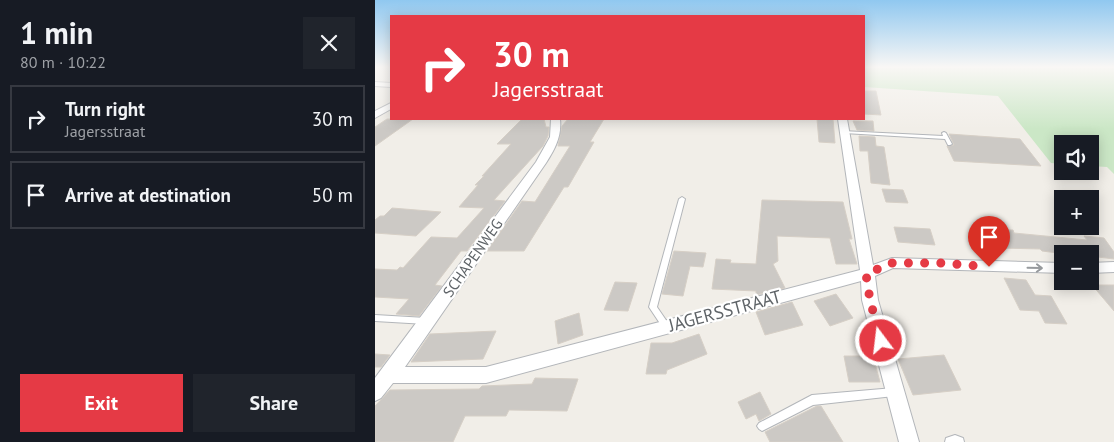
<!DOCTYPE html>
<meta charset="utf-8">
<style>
body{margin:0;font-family:"PT Sans",sans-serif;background:#20242c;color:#f1f3f6;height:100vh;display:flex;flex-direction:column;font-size:19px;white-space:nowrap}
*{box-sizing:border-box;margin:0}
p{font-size:16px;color:#9ea1a6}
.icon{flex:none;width:28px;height:28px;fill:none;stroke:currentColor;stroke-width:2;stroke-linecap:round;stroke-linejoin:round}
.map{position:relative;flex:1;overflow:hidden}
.panel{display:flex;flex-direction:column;background:#171b24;width:375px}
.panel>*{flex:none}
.guide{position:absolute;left:15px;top:15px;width:475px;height:105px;border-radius:0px;box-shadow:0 2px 12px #0003;background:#e53a45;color:#fff;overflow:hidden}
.buttons{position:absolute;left:679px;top:135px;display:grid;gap:10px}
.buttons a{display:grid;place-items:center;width:45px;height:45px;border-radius:0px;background:#171b24;box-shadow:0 2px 12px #0003;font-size:25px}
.pin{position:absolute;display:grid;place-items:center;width:42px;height:42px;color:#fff;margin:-51px -21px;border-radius:50% 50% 50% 0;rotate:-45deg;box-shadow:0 0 5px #0007}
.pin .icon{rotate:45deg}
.me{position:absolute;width:55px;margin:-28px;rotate:345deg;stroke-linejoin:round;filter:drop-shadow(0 0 4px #0008)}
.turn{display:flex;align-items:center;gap:18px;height:105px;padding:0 20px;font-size:22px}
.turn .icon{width:65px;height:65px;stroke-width:2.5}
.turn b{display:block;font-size:35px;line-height:42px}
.round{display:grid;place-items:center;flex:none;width:52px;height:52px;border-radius:0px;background:#20242c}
.head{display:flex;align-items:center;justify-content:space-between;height:85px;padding:0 20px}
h1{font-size:30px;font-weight:700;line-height:38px}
.button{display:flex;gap:10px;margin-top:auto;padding:10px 20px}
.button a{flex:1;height:58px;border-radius:0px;background:#e53a45;color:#fff;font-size:20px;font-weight:700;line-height:58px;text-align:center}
.button a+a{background:#20242c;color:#f1f3f6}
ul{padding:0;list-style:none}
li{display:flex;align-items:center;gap:15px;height:68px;margin:0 10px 8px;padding:0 10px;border:2px solid #363941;border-radius:0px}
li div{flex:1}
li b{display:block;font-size:19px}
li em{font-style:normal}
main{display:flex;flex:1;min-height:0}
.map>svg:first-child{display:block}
.green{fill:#cbe7c6}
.building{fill:#ccc9c5;stroke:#d6cfc6}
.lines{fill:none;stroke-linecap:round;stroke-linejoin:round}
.service-casing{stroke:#b3b6ba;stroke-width:2}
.minor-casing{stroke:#b3b6ba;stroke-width:2}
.service{fill:#fff;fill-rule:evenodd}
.minor{fill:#fff;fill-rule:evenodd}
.oneway{stroke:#979a9d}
.route{stroke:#e53a45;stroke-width:9;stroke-dasharray:0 16.2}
.labels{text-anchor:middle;stroke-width:4.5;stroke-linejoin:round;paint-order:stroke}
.street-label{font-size:15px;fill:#5f6468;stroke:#fff}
.near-street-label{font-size:18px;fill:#5f6468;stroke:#fff}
</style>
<main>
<section class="panel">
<div class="head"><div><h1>1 min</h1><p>80 m · 10:22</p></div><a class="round"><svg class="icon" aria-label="close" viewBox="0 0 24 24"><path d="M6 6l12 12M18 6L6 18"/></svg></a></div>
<ul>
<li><svg class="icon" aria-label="right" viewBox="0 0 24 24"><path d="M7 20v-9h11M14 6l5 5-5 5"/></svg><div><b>Turn right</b><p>Jagersstraat</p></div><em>30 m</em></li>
<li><svg class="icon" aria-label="arrive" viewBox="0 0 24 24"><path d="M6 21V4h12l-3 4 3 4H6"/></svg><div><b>Arrive at destination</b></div><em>50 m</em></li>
</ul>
<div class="button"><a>Exit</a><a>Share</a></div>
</section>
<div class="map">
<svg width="739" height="442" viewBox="0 0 739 442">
<rect width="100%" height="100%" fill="#f1eee8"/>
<!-- green -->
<path class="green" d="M489 67H739V174L732 167 715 166V144H688L687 164 676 163 623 96 489 87Z"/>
<!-- building -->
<g class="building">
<path d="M489 91H501L506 115 489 114Z"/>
<path d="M12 119H38L0 146V127Z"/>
<path d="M147 119H169L171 127H174L173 136 168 146 119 200 130 201 92 251H86L60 285 67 286 44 316 21 314 34 299 0 297V269L22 270 25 267 28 268 56 237 82 238 109 208 84 207 103 185H100L109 176H107L136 144H122Z"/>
<path d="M193 119H229L215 142H219L193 187H189L149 251H112L147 201 160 202 195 146H183L187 126Z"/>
<path d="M442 119H458L460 143 444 142Z"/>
<path d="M478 121H498L499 131 482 130Z"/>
<path d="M574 134 645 139 666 166 579 161 572 146 579 145Z"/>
<path d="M484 136 500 137 501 146 509 147 515 185 496 183 493 151H485Z"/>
<path d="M507 189 528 190 533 203 511 202Z"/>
<path d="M387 200 468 202 477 239H474L482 264H461L455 238 402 236 403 261 398 264 410 288 381 295V291L337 289 341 259 356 260 355 263 381 264Z"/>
<path d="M17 208 66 212 41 236 0 233V220L5 216H9Z"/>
<path d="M519 227 555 229 560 245 523 242Z"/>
<path d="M615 230H638L639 233 712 240 709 236 729 238 739 252V259L715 256V254H691L667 251 665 249 625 248Z"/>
<path d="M299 251 331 253 328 267 315 266 308 296 287 294Z"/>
<path d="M629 278 651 280 660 295 676 296 692 324 670 323 664 311 645 310Z"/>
<path d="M240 282 262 283 253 311 229 310Z"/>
<path d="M717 285H739V311Z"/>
<path d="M461 294 478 318 455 326 439 301Z"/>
<path d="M417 302 428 325 390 335 381 312Z"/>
<path d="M204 313 208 335 183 344 180 321Z"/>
<path d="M121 331 108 359 36 362 55 334Z"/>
<path d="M324 334 332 354 292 370 291 374H271L276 343H297Z"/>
<path d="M0 354 15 355 6 367H0Z"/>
<path d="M569 355 586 390 538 395 523 359Z"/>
<path d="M469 356H498L505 382H474Z"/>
<path d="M160 378 203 379 192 411 134 410 131 416H90L78 442H0V406L15 390 104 389 107 386 157 384Z"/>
<path d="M385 392 396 414 384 421 381 414 371 419 363 402Z"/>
<path d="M442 406H446L468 442H395L390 432Z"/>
</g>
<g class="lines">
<!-- service casing -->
<g class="service-casing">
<g id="service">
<path d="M467 131 568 136 567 133 569 132 571 133 577 144 575 145H573L570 139 469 133 467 132Z"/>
<path d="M307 197 310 199 282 307 295 326 294 328 291 329 288 328 274 307 304 199Z"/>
<path d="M0 315 51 318 54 319 55 321 54 323 51 324 0 321Z"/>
<path d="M519 388 522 389 524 392 522 395 519 396 438 405 387 431 384 429 382 426 384 423 437 395Z"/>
<path d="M580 435 588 438 589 442H570L571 438Z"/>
</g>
</g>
<!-- minor casing -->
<g class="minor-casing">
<g id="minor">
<path d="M0 82 16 83V87L0 86Z"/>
<path d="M16 103V109L0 118V111Z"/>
<path d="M176 119H185C187 136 180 149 171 163L30 367H111L485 270 463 119H472L498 265 517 258 688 263V273L518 268 500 276 503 300 544 442H524L487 300 486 281 111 383H18L6 398 0 401V378L161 162 175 137Z"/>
<path d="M739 262V272L715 273V263Z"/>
</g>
</g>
<!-- service -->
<use href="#service" class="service"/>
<!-- minor -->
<use href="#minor" class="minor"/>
</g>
<!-- one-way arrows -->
<defs><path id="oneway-shaft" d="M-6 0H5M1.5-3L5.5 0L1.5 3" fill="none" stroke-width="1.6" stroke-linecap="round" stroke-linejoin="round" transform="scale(1.25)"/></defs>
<use class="oneway" href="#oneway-shaft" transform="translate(660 268) rotate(1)"/>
<!-- sky -->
<linearGradient id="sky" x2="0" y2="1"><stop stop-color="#90c8f0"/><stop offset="0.52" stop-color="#f9f7f5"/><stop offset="1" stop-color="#f9f7f5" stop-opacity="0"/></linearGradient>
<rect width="739" height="129" fill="url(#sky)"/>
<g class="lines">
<!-- route -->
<path class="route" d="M506 341 495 300 491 274 517 263H568L614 267"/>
</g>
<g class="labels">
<!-- street labels -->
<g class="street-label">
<text transform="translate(98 258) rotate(-55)" y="5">SCHAPENWEG</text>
</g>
<!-- near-street labels -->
<g class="near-street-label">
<text transform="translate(350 311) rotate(-15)" y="6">JAGERSSTRAAT</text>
</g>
</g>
</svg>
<div class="buttons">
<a><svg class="icon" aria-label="sound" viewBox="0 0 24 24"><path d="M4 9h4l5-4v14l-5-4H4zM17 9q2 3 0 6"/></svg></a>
<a>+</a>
<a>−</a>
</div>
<div class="pin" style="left:614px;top:267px;background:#d93025"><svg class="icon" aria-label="arrive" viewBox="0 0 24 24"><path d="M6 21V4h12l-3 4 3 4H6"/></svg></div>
<svg class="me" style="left:506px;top:341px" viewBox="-20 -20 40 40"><circle r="17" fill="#e53a45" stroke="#fff" stroke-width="3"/><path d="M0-11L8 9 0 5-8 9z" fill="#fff"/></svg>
<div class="guide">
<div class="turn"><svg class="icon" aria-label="right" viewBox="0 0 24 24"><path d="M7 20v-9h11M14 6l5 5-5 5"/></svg><div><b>30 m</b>Jagersstraat</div></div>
</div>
</div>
</main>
